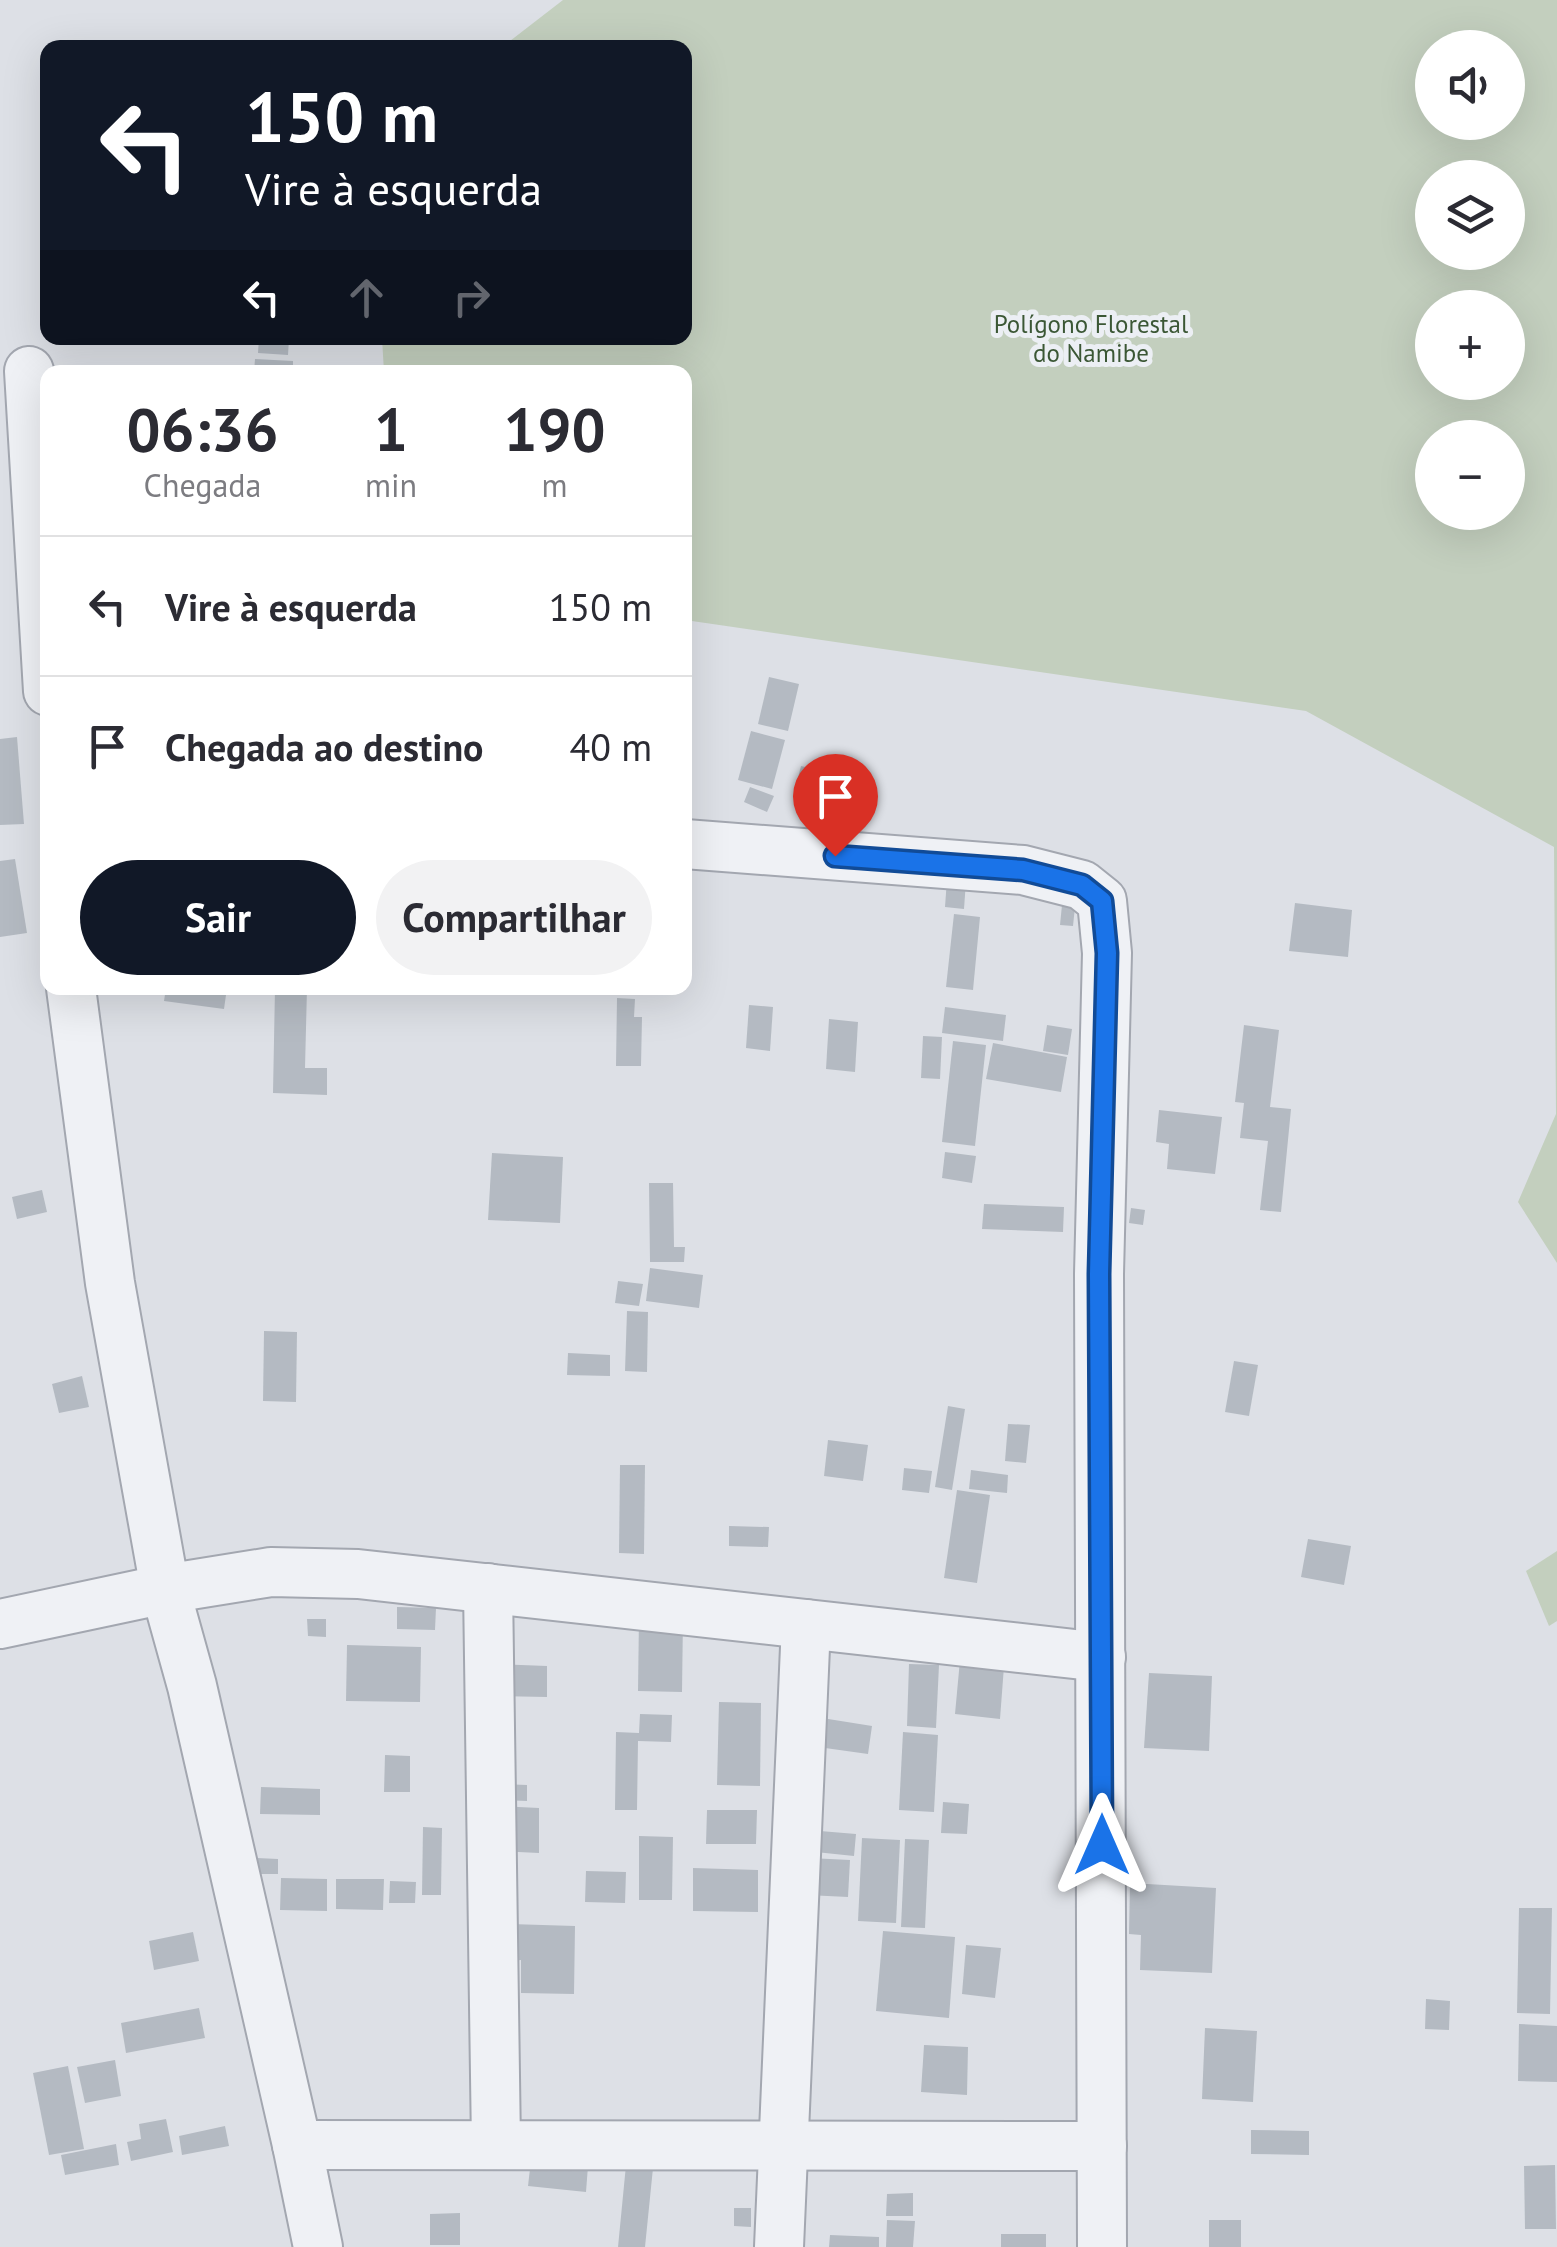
<!DOCTYPE html>
<html lang="pt">
<meta charset="utf-8">
<style>
body{margin:0;font-family:"PT Sans",sans-serif;background:#f2f2f3;color:#2b2b33;height:100vh;display:flex;flex-direction:column;font-size:38px;white-space:nowrap}
*{box-sizing:border-box;margin:0}
p{font-size:32px;color:#7c7c81}
.icon{flex:none;width:55px;height:55px;fill:none;stroke:currentColor;stroke-width:2;stroke-linecap:round;stroke-linejoin:round}
.map{position:relative;flex:1;overflow:hidden}
.drawer{position:absolute;left:40px;top:365px;width:652px;height:630px;display:flex;flex-direction:column;background:#fff;border-radius:20px;box-shadow:0 10px 40px #0002}
.drawer>*{flex:none}
.banner{position:absolute;left:40px;top:40px;width:652px;height:305px;border-radius:20px;box-shadow:0 10px 40px #0002;background:#111827;color:#fff;overflow:hidden}
.controls{position:absolute;left:1415px;top:30px;display:grid;gap:20px}
.controls a{display:grid;place-items:center;width:110px;height:110px;border-radius:50%;background:#fff;box-shadow:0 10px 40px #0002;font-size:50px}
.pin{position:absolute;display:grid;place-items:center;width:85px;height:85px;color:#fff;margin:-102px -42px;border-radius:50% 50% 50% 0;rotate:-45deg;box-shadow:0 0 10px #0007}
.pin .icon{rotate:45deg}
.me{position:absolute;width:110px;margin:-55px;rotate:0deg;stroke-linejoin:round;filter:drop-shadow(0 0 8px #0008)}
.turn{display:flex;align-items:center;gap:35px;height:210px;padding:0 40px;font-size:45px}
.turn .icon{width:130px;height:130px;stroke-width:2.5}
.turn b{display:block;font-size:70px;line-height:85px}
.lanes{display:flex;align-items:center;height:95px;padding:0 40px;background:#0003;justify-content:center;gap:50px;direction:ltr}
.lanes .off{opacity:.35}
.eta{display:flex;justify-content:space-evenly;align-items:center;height:170px;text-align:center}
.eta b{font-size:60px;font-weight:700;line-height:70px}
.button{display:flex;gap:20px;margin-top:auto;padding:20px 40px}
.button a{flex:1;height:115px;border-radius:60px;background:#111827;color:#fff;font-size:40px;font-weight:700;line-height:115px;text-align:center}
.button a+a{background:#f2f2f3;color:#2b2b33}
ul{padding:0;list-style:none}
li{display:flex;align-items:center;gap:30px;height:140px;padding:0 40px;border-top:2px solid #e1e1e2}
li div{flex:1}
li b{display:block;font-size:38px}
li em{font-style:normal}
.map>svg:first-child{display:block}
.green{fill:#c3cfbe;fill-rule:evenodd}
.building{fill:#b4bac2}
.lines{fill:none;stroke-linecap:round;stroke-linejoin:round}
.street-casing{stroke:#a3a7b0;stroke-width:52}
.street{stroke:#eff1f5;stroke-width:48}
.route-casing{stroke:#114b97;stroke-width:25}
.route{stroke:#1a73e8;stroke-width:18}
.labels{text-anchor:middle;stroke-width:10;stroke-linejoin:round;paint-order:stroke}
.park-label{font-size:25px;fill:#3b5735;stroke:#eceff4}
</style>
<div class="map">
<svg width="1557" height="2247" viewBox="0 0 1557 2247">
<rect width="100%" height="100%" fill="#dde0e6"/>
<!-- green -->
<g class="green">
<path d="M563 0H1557V1263L1518 1202 1556 1114 1554 847 1306 711 685 620V372H384L382 338H685V48L502 47ZM1432 48H1508V122H1432ZM1432 178H1508V252H1432ZM1432 308H1508V382H1432ZM1432 438H1508V512H1432Z"/>
<path d="M1557 1551V1621L1549 1626 1526 1571Z"/>
</g>
<!-- building -->
<g class="building">
<path d="M259 338 289 339 288 355 258 353Z"/>
<path d="M255 359 293 361V372H254Z"/>
<path d="M769 677 799 684 788 731 758 724Z"/>
<path d="M751 731 785 740 772 789 738 780Z"/>
<path d="M17 737 24 824 0 825V739Z"/>
<path d="M801 766 845 777 837 808 793 797Z"/>
<path d="M750 787 774 796 767 812 744 802Z"/>
<path d="M15 859 27 933 0 937V861Z"/>
<path d="M947 879 966 881 964 909 945 907Z"/>
<path d="M1063 895 1076 897 1073 926 1060 925Z"/>
<path d="M1295 903 1352 910 1348 957 1289 951Z"/>
<path d="M954 914 980 917 973 990 946 987Z"/>
<path d="M166 988H227L224 1009 164 1001Z"/>
<path d="M275 988H307L305 1068H327V1095L273 1093Z"/>
<path d="M617 998 635 999 634 1017H642L641 1066H616Z"/>
<path d="M749 1005 773 1007 770 1051 746 1048Z"/>
<path d="M945 1007 1006 1015 1003 1041 942 1033Z"/>
<path d="M829 1019 858 1022 855 1072 826 1069Z"/>
<path d="M1047 1025 1072 1029 1068 1055 1043 1051Z"/>
<path d="M1244 1025 1279 1030 1270 1107 1291 1109 1281 1212 1260 1210 1268 1141 1240 1138 1244 1103 1235 1102Z"/>
<path d="M923 1036 942 1037 940 1079 921 1078Z"/>
<path d="M953 1041 986 1045 975 1146 942 1142Z"/>
<path d="M993 1043 1067 1057 1061 1092 986 1079Z"/>
<path d="M1159 1110 1222 1117 1215 1174 1167 1169 1169 1144 1156 1142Z"/>
<path d="M945 1152 976 1156 972 1183 942 1178Z"/>
<path d="M492 1153 563 1157 560 1223 488 1220Z"/>
<path d="M649 1183H673L674 1247H685L684 1262H650Z"/>
<path d="M42 1190 47 1212 17 1219 12 1197Z"/>
<path d="M984 1204 1064 1207 1063 1232 982 1229Z"/>
<path d="M1131 1208 1145 1210 1143 1225 1129 1223Z"/>
<path d="M650 1268 703 1275 699 1308 646 1301Z"/>
<path d="M618 1281 643 1284 639 1306 615 1303Z"/>
<path d="M627 1311 648 1312 647 1372 625 1371Z"/>
<path d="M264 1331 297 1332 296 1402 263 1401Z"/>
<path d="M568 1353 610 1355V1376L567 1375Z"/>
<path d="M1234 1361 1258 1365 1249 1416 1225 1412Z"/>
<path d="M82 1376 89 1407 59 1413 52 1384Z"/>
<path d="M948 1406 965 1409 952 1490 935 1487Z"/>
<path d="M1008 1424 1030 1425 1026 1463 1005 1461Z"/>
<path d="M828 1440 868 1445 863 1481 824 1476Z"/>
<path d="M620 1465H645L644 1554 619 1553Z"/>
<path d="M904 1468 932 1471 929 1493 902 1490Z"/>
<path d="M971 1470 1008 1475 1007 1493 969 1489Z"/>
<path d="M957 1490 990 1495 977 1583 944 1578Z"/>
<path d="M729 1526 769 1527 768 1547 729 1546Z"/>
<path d="M1308 1539 1351 1546 1344 1585 1301 1577Z"/>
<path d="M397 1607 436 1608 435 1630 397 1629Z"/>
<path d="M639 1616 683 1617 682 1692 638 1691Z"/>
<path d="M307 1619H326V1637L308 1636Z"/>
<path d="M347 1645 421 1647 420 1702 346 1701Z"/>
<path d="M961 1649 1005 1653 1000 1719 955 1714Z"/>
<path d="M496 1664 547 1666V1697L496 1696Z"/>
<path d="M909 1664 939 1665 936 1728 907 1726Z"/>
<path d="M1149 1673 1212 1676 1209 1751 1144 1748Z"/>
<path d="M719 1702 761 1703 760 1786 717 1785Z"/>
<path d="M640 1714 672 1715 671 1742 638 1741 637 1810H615L616 1732 639 1733Z"/>
<path d="M822 1718 872 1726 868 1754 818 1747Z"/>
<path d="M903 1732 938 1735 934 1812 899 1810Z"/>
<path d="M385 1755 410 1756V1792H384Z"/>
<path d="M502 1784 527 1785V1801L502 1800Z"/>
<path d="M261 1787 320 1789V1815L260 1814Z"/>
<path d="M943 1802 969 1804 967 1834 941 1833Z"/>
<path d="M498 1806 539 1808V1853L497 1851Z"/>
<path d="M707 1810H757L756 1844H706Z"/>
<path d="M423 1827 442 1828 441 1895H422Z"/>
<path d="M808 1830 856 1834 854 1856 806 1851Z"/>
<path d="M639 1836 673 1837 672 1900H639Z"/>
<path d="M862 1838 900 1840 896 1923 858 1921Z"/>
<path d="M905 1839 929 1840 925 1928 901 1927Z"/>
<path d="M257 1858 278 1859V1874H257Z"/>
<path d="M809 1858 850 1860 848 1897 807 1895Z"/>
<path d="M693 1868 758 1870V1912L693 1911Z"/>
<path d="M586 1871 626 1872 625 1903 585 1902Z"/>
<path d="M281 1878 327 1879V1911L280 1910Z"/>
<path d="M336 1879H384L383 1910 336 1909Z"/>
<path d="M390 1881 416 1882 415 1903H389Z"/>
<path d="M1130 1883 1216 1888 1212 1973 1140 1970 1141 1935 1129 1934Z"/>
<path d="M1519 1908H1552L1550 2014 1517 2013Z"/>
<path d="M510 1924 575 1926 574 1994 521 1993V1960L509 1961Z"/>
<path d="M883 1931 955 1937 949 2018 876 2011Z"/>
<path d="M193 1932 199 1961 154 1970 149 1941Z"/>
<path d="M966 1945 1001 1948 995 1998 962 1994Z"/>
<path d="M1426 1999 1450 2001 1449 2030 1425 2029Z"/>
<path d="M199 2008 205 2038 126 2053 121 2023Z"/>
<path d="M1519 2024 1557 2026V2082L1518 2081Z"/>
<path d="M1205 2028 1257 2031 1253 2102 1202 2099Z"/>
<path d="M924 2045 968 2047 967 2095 921 2092Z"/>
<path d="M115 2060 121 2096 85 2103 77 2067Z"/>
<path d="M68 2066 84 2149 49 2155 33 2073Z"/>
<path d="M166 2119 173 2152 131 2161 127 2142 141 2139 139 2124Z"/>
<path d="M225 2126 229 2146 182 2155 179 2136Z"/>
<path d="M1251 2130 1309 2131V2155L1251 2154Z"/>
<path d="M116 2144 119 2165 65 2175 61 2155Z"/>
<path d="M531 2160 588 2166 586 2192 528 2186Z"/>
<path d="M626 2165 653 2168 645 2247H618Z"/>
<path d="M1555 2165 1556 2229H1525L1524 2166Z"/>
<path d="M913 2193V2216H886L887 2194Z"/>
<path d="M734 2208H751V2227L734 2226Z"/>
<path d="M460 2213V2245H430V2214Z"/>
<path d="M887 2220 915 2221 913 2247H886Z"/>
<rect x="1209" y="2220" width="32" height="27"/>
<rect x="1001" y="2234" width="45" height="13"/>
<path d="M830 2235 879 2237V2247H829Z"/>
</g>
<g class="lines">
<!-- street casing -->
<g class="street-casing">
<g id="street">
<path d="M29 371 48 691"/>
<path d="M685 844 1023 870 1082 885 1102 901 1107 953 1099 1274 1102 2247"/>
<path d="M71 988 110 1283 165 1589 192 1686 297 2145 318 2247"/>
<path d="M488 1588 496 2145"/>
<path d="M0 1624 165 1589 271 1572 358 1574 1101 1657"/>
<path d="M297 2145 1102 2146"/>
<path d="M779 2247 806 1624"/>
</g>
</g>
<!-- street -->
<use href="#street" class="street"/>
</g>
<g class="lines">
<!-- route casing -->
<g class="route-casing">
<path id="route" d="M835 856 1023 870 1082 885 1102 901 1107 953 1099 1274 1102 1845"/>
</g>
<!-- route -->
<use href="#route" class="route"/>
</g>
<g class="labels">
<!-- park labels -->
<g class="park-label">
<text x="1091" y="333">Polígono Florestal<tspan x="1091" dy="29">do Namibe</tspan></text>
</g>
</g>
</svg>
<div class="controls">
<a><svg class="icon" aria-label="sound" viewBox="0 0 24 24"><path d="M4 9h4l5-4v14l-5-4H4zM17 9q2 3 0 6"/></svg></a>
<a><svg class="icon" aria-label="layers" viewBox="0 0 24 24"><path d="M12 4l9 5-9 5-9-5zM3 14l9 5 9-5"/></svg></a>
<a>+</a>
<a>−</a>
</div>
<div class="pin" style="left:835px;top:856px;background:#d93025"><svg class="icon" aria-label="arrive" viewBox="0 0 24 24"><path d="M6 21V4h12l-3 4 3 4H6"/></svg></div>
<svg class="me" style="left:1102px;top:1845px" viewBox="-20 -20 40 40"><path d="M0-17L14 15 0 8-14 15z" fill="#1a73e8" stroke="#fff" stroke-width="4"/></svg>
<div class="banner">
<div class="turn"><svg class="icon" aria-label="left" viewBox="0 0 24 24"><path d="M17 20v-9H6M10 6l-5 5 5 5"/></svg><div><b>150 m</b>Vire à esquerda</div></div>
<div class="lanes"><svg class="icon" aria-label="left" viewBox="0 0 24 24"><path d="M17 20v-9H6M10 6l-5 5 5 5"/></svg><svg class="icon off" aria-label="ahead" viewBox="0 0 24 24"><path d="M12 20V5M6 11l6-6 6 6"/></svg><svg class="icon off" aria-label="right" viewBox="0 0 24 24"><path d="M7 20v-9h11M14 6l5 5-5 5"/></svg></div>
</div>
<section class="drawer">
<div class="eta">
<div><b>06:36</b><p>Chegada</p></div>
<div><b>1</b><p>min</p></div>
<div><b>190</b><p>m</p></div>
</div>
<ul>
<li><svg class="icon" aria-label="left" viewBox="0 0 24 24"><path d="M17 20v-9H6M10 6l-5 5 5 5"/></svg><div><b>Vire à esquerda</b></div><em>150 m</em></li>
<li><svg class="icon" aria-label="arrive" viewBox="0 0 24 24"><path d="M6 21V4h12l-3 4 3 4H6"/></svg><div><b>Chegada ao destino</b></div><em>40 m</em></li>
</ul>
<div class="button"><a>Sair</a><a>Compartilhar</a></div>
</section>
</div>
